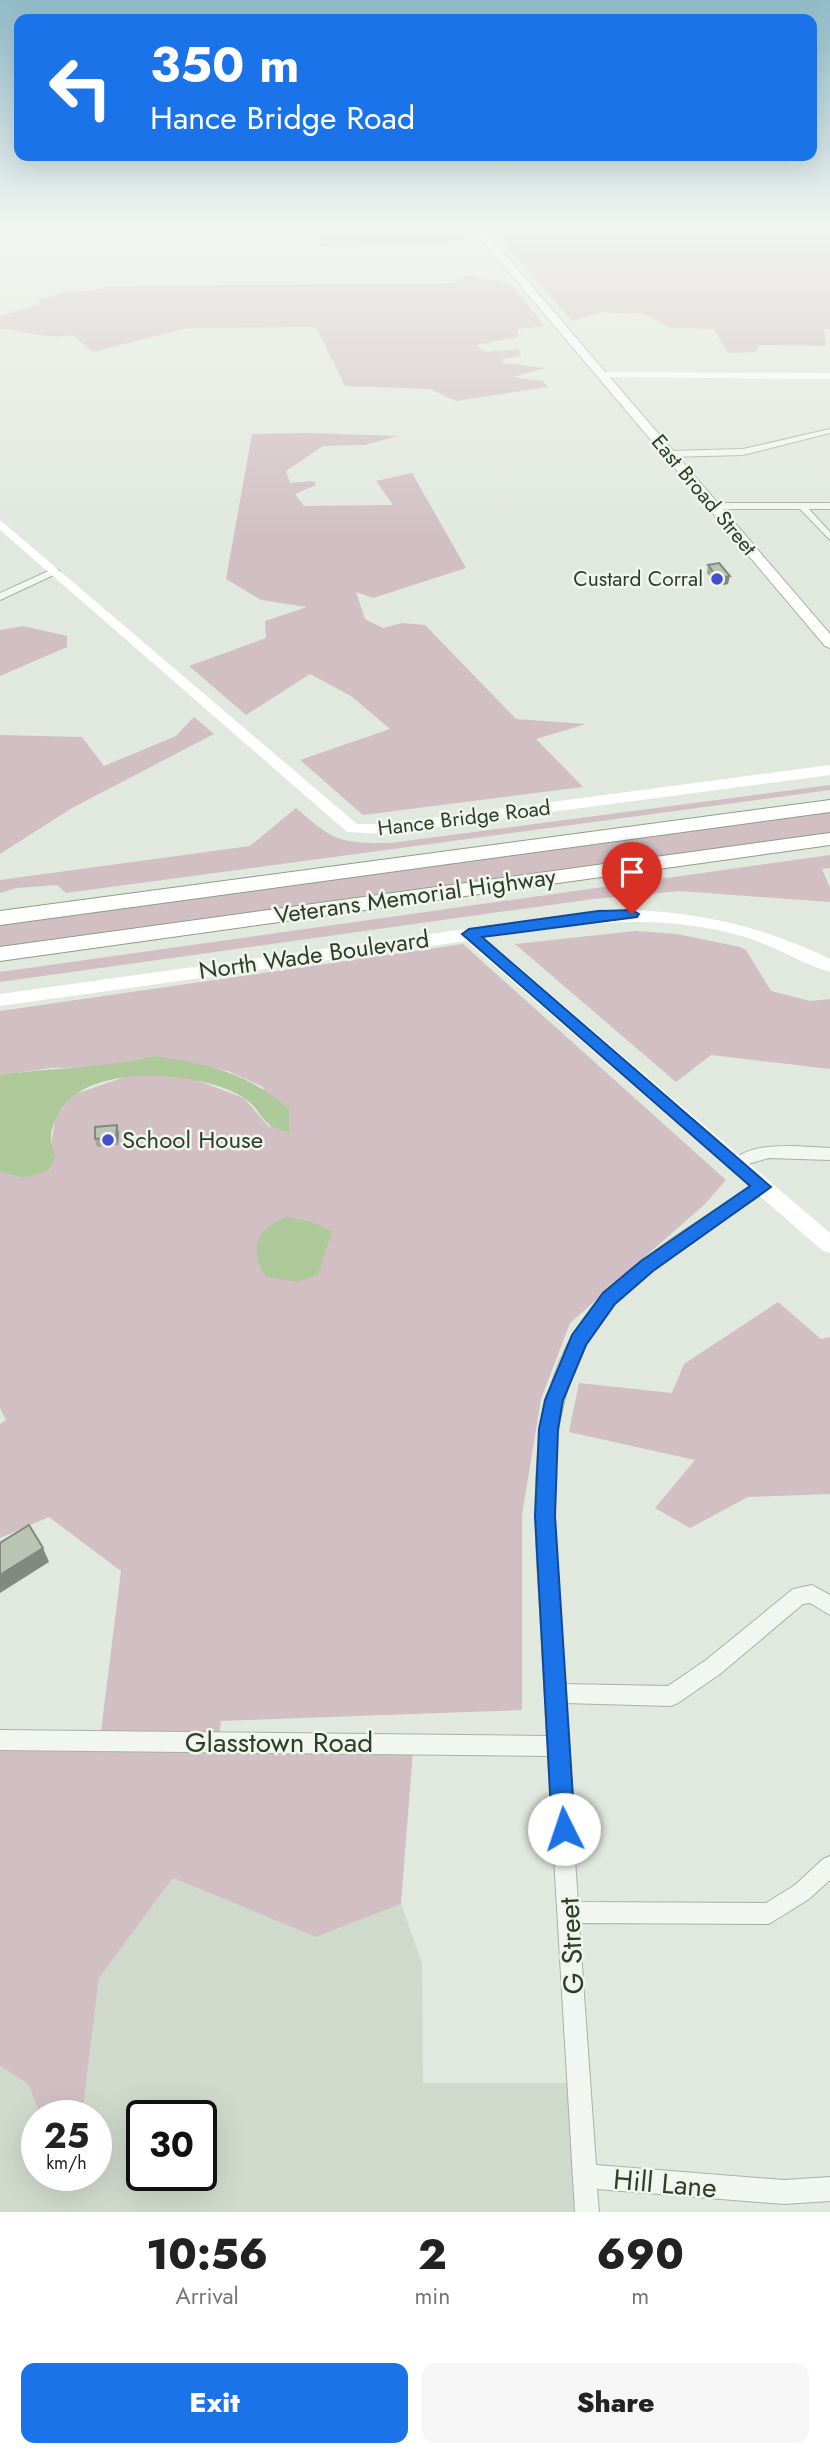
<!DOCTYPE html>
<style>
body{margin:0;font-family:Jost,sans-serif;background:#f6f6f6;color:#222;height:100vh;display:flex;flex-direction:column;font-size:26px;white-space:nowrap}
*{box-sizing:border-box;margin:0}
p{font-size:23px;color:#767676}
.icon{flex:none;width:38px;height:38px;fill:none;stroke:currentColor;stroke-width:2;stroke-linecap:round;stroke-linejoin:round}
.map{position:relative;height:2212px;overflow:hidden}
.sheet{display:flex;flex-direction:column;background:#fff;flex:1}
.sheet>*{flex:none}
.guide{position:absolute;left:14px;top:14px;width:803px;height:147px;border-radius:14px;box-shadow:0 7px 28px #0002;background:#1a73e8;color:#fff;overflow:hidden}
.speed{position:absolute;left:21px;top:2100px;display:flex;gap:14px;font-size:35px;font-weight:700;text-align:center}
.speed>*{display:grid;place-content:center;width:91px;height:91px;border-radius:50%;background:#fff;box-shadow:0 7px 28px #0002;line-height:1}
.speed small{font-size:18px;font-weight:400}
.speed .limit{border:4px solid #111;border-radius:10px;background:#fff;color:#111}
.pin{position:absolute;display:grid;place-items:center;width:60px;height:60px;color:#fff;margin:-72px -30px;border-radius:50% 50% 50% 0;rotate:-45deg;box-shadow:0 0 7px #0007}
.pin .icon{rotate:45deg}
.me{position:absolute;width:77px;margin:-38px;rotate:356deg;stroke-linejoin:round;filter:drop-shadow(0 0 5px #0008)}
.turn{display:flex;align-items:center;gap:24px;height:147px;padding:0 21px;font-size:32px}
.turn .icon{width:91px;height:91px;stroke-width:2.5}
.turn b{display:block;font-size:49px;line-height:60px}
.eta{display:flex;justify-content:space-evenly;align-items:center;height:119px;text-align:center}
.eta b{font-size:42px;font-weight:800;line-height:49px}
.button{display:flex;gap:14px;margin-top:auto;padding:14px 21px}
.button a{flex:1;height:80px;border-radius:14px;background:#1a73e8;color:#fff;font-size:28px;font-weight:800;line-height:80px;text-align:center}
.button a+a{background:#f6f6f6;color:#222}
.map>svg:first-child{display:block}
.built{fill:#d0dacc;fill-rule:evenodd}
.green{fill:#d1bfc3}
.water{fill:#adc899}
.lines{fill:none;stroke-linecap:round;stroke-linejoin:round}
.street-casing{stroke:#a8b2a3;stroke-width:2}
.primary-casing{stroke:#a5b39d;stroke-width:2}
.highway-casing{stroke:#8e9e85;stroke-width:2}
.street{fill:#f2f6f1;fill-rule:evenodd}
.secondary{fill:#fff;fill-rule:evenodd}
.primary{fill:#fff;fill-rule:evenodd}
.highway{fill:#fff;fill-rule:evenodd}
.wall{fill:#a0a99c}
.shaded-wall{fill:#82897f}
.building{fill:#bac4b5;stroke:#82897f;stroke-width:2}
.route{fill:#1a73e8;stroke:#114b97;stroke-width:2}
.poi-dot{fill:#424ecd;stroke:#f0f5ed;stroke-width:2.5}
.labels{text-anchor:middle;stroke-width:5;stroke-linejoin:round;paint-order:stroke}
.far-street-label{font-size:21px;fill:#2e3e27;stroke:#f0f5ed}
.far-poi-label{font-size:21px;fill:#2e3e27;stroke:#f0f5ed;text-anchor:end}
.street-label{font-size:24px;fill:#2e3e27;stroke:#f0f5ed}
.poi-label{font-size:24px;fill:#2e3e27;stroke:#f0f5ed;text-anchor:start}
.near-street-label{font-size:28px;fill:#2e3e27;stroke:#f0f5ed}
</style>
<div class="map">
<svg width="830" height="2212" viewBox="0 0 830 2212">
<rect width="100%" height="100%" fill="#e1e8de"/>
<!-- built -->
<path class="built" d="M173 1878 316 1937 401 1904 422 1963 423 2083H588L595 2212H0V2066L28 2084 41 2116H37V2175H65L72 2193 75 2175H96V2116H82L99 1978ZM142 2116H201V2175H142Z"/>
<!-- green -->
<g class="green">
<path d="M283 228 464 229 475 242 319 247V228Z"/>
<path d="M629 228H830V329H824L826 346 759 345 755 352 728 353 714 329 670 328 645 314 602 312 572 321 492 229 627 230Z"/>
<path d="M468 275 510 284 545 326 518 329V337L476 345 485 352 518 349 521 356 503 359V363L546 368 512 377 543 381 548 387 456 401 430 389 345 386 316 327 189 328 93 352 72 335C43 340 28 330 0 329V316L40 304 36 300 61 293 103 289V286L423 284 452 283Z"/>
<path d="M308 433 398 436 365 445 323 446 286 471 290 483 314 481 316 485 295 494 304 506 393 505 376 481 412 473 466 568 373 598 356 592 365 619 383 628 402 623 425 625 516 719 586 724 536 739 583 787 363 815 300 760 390 729 351 696 310 674 246 715 189 666 266 638 265 621 307 607 261 600 226 579 252 434Z"/>
<path d="M23 626 67 636V647L0 676V630Z"/>
<path d="M194 717 214 734 72 808 0 854V735L82 737 104 766 176 736Z"/>
<path d="M830 785V790L66 893 57 885 17 888 0 893V880L250 846 296 808C335 842 339 843 390 843Z"/>
<path d="M830 811V833L0 948V924Z"/>
<path d="M830 855V868L822 869 830 888V902L680 891 593 899 0 982V972Z"/>
<path d="M635 931 677 934 740 947 746 950 771 991 810 1001 830 999V1069L711 1055 676 1082 515 944Z"/>
<path d="M463 944 726 1180 705 1204 570 1323 541 1399 522 1515V1710L221 1721 219 1735 101 1731 121 1571 49 1517 0 1538V1424L6 1420 0 1408V1172L23 1178 51 1146 55 1119 72 1095 131 1075 186 1076 244 1098 270 1128 263 1087 228 1071 153 1056 102 1067 51 1068 0 1075V1011Z"/>
<path d="M778 1302 821 1339 830 1337V1494L748 1497 690 1528 655 1508 695 1460 569 1432 579 1383 672 1393 684 1364Z"/>
<path d="M0 1748 413 1750 401 1904 316 1937 173 1878 99 1978 82 2116H41L28 2084 0 2066Z"/>
</g>
<!-- water -->
<g class="water">
<path d="M153 1056C209 1064 246 1072 289 1109V1132C257 1125 265 1112 244 1098 202 1071 94 1063 63 1107 52 1123 46 1138 56 1156L48 1171 23 1178 0 1172V1075C51 1067 102 1069 153 1056Z"/>
<path d="M287 1217 311 1222 332 1231 318 1275 297 1282 266 1277C248 1248 256 1229 287 1217Z"/>
</g>
<g class="lines">
<!-- street casing -->
<g class="street-casing">
<g id="street">
<path d="M830 429V433L743 455 669 457 665 454 669 451 743 449Z"/>
<path d="M830 503V509H809L830 532V540L800 509H713L709 506 713 503Z"/>
<path d="M55 568 60 571 58 573 0 600V593Z"/>
<path d="M794 1146 830 1148V1160L769 1158 751 1163 736 1171 731 1169 729 1165C742 1146 773 1146 794 1146Z"/>
<path d="M762 1181 767 1183 769 1187 767 1191C717 1225 660 1256 617 1301 526 1397 555 1563 563 1684L668 1686 706 1660 793 1589 812 1585 830 1595V1615L810 1603 803 1604 720 1674 678 1703 671 1706 564 1703 578 1902 766 1903 795 1885 823 1859 830 1856V1880L809 1899 769 1924 579 1923 596 2165 784 2180 830 2177V2201L784 2204 597 2189 599 2212H575L548 1756 0 1750V1730L547 1736C545 1694 542 1651 540 1609 534 1518 525 1398 583 1320 607 1287 639 1262 673 1238 692 1225 711 1213 730 1200 740 1194 751 1185 762 1181Z"/>
</g>
</g>
<!-- primary casing -->
<g class="primary-casing">
<path id="primary" d="M472 228H482L830 634V648L825 646Z"/>
</g>
<!-- highway casing -->
<g class="highway-casing">
<g id="highway">
<path d="M830 800V812L0 925V911Z"/>
<path d="M830 833V845L0 961V947Z"/>
</g>
</g>
<!-- street -->
<use href="#street" class="street"/>
<!-- secondary -->
<g class="secondary">
<path d="M602 372 830 373V379L598 377 597 375Z"/>
<path d="M0 520 357 824H386L830 765V775L386 834 347 832 0 530Z"/>
<path d="M609 909C687 910 760 924 830 959V972C801 964 775 946 745 937 654 910 576 925 485 938L830 1233V1253L823 1251 466 941 0 1006V994Z"/>
</g>
<!-- primary -->
<use href="#primary" class="primary"/>
<!-- highway -->
<use href="#highway" class="highway"/>
</g>
<!-- wall -->
<g class="wall">
<path d="M708 565 728 584 717 586 707 573Z"/>
<path d="M117 1125 119 1133 118 1145 97 1147 95 1139Z"/>
</g>
<!-- shaded-wall -->
<g class="shaded-wall">
<path d="M730 576 728 584 717 586 718 578Z"/>
<path d="M117 1125 119 1133 118 1145 116 1137Z"/>
<path d="M43 1548 49 1562 0 1593V1575Z"/>
</g>
<!-- building -->
<g class="building">
<path d="M719 563 730 576 718 578 708 565Z"/>
<path d="M117 1125 116 1137 95 1139V1127Z"/>
<path d="M29 1525 43 1548 0 1575V1543Z"/>
</g>
<!-- sky -->
<linearGradient id="sky" x2="0" y2="1"><stop stop-color="#90bcc8"/><stop offset="0.42" stop-color="#f2f5f0"/><stop offset="1" stop-color="#f2f5f0" stop-opacity="0"/></linearGradient>
<rect width="830" height="538" fill="url(#sky)"/>
<!-- route -->
<path class="route" d="M632 910 639 914 637 917 482 937 771 1187 653 1271 615 1304 586 1345 563 1400 558 1429 555 1516 575 1829 572 1837 564 1840 556 1837 552 1829 535 1516 539 1429 545 1400 572 1335 603 1293 641 1261 750 1186 462 934 469 929 598 911Z"/>
<!-- markers -->
<g class="poi-dot">
<circle cx="717" cy="579" r="7"/>
<circle cx="108" cy="1140" r="7"/>
</g>
<g class="labels">
<!-- far-street labels -->
<g class="far-street-label">
<text transform="translate(704 495) rotate(50)" y="7">East Broad Street</text>
<text transform="translate(464 818) rotate(-7)" y="7">Hance Bridge Road</text>
</g>
<!-- far-poi labels -->
<g class="far-poi-label">
<text x="703" y="586">Custard Corral</text>
</g>
<!-- street labels -->
<g class="street-label">
<text transform="translate(415 896) rotate(-8)" y="8">Veterans Memorial Highway</text>
<text transform="translate(314 955) rotate(-8)" y="8">North Wade Boulevard</text>
</g>
<!-- poi labels -->
<g class="poi-label">
<text x="122" y="1148">School House</text>
</g>
<!-- near-street labels -->
<g class="near-street-label">
<text x="279" y="1752">Glasstown Road</text>
<text transform="translate(571 1946) rotate(-93)" y="10">G Street</text>
<text transform="translate(665 2183) rotate(5)" y="10">Hill Lane</text>
</g>
</g>
</svg>
<div class="speed"><div>25<small>km/h</small></div><div class="limit">30</div></div>
<div class="pin" style="left:632px;top:914px;background:#d93025"><svg class="icon" aria-label="arrive" viewBox="0 0 24 24"><path d="M6 21V4h12l-3 4 3 4H6"/></svg></div>
<svg class="me" style="left:564px;top:1829px" viewBox="-20 -20 40 40"><circle r="19" fill="#fff"/><path d="M0-13L10 11 0 6-10 11z" fill="#1a73e8"/></svg>
<div class="guide">
<div class="turn"><svg class="icon" aria-label="left" viewBox="0 0 24 24"><path d="M17 20v-9H6M10 6l-5 5 5 5"/></svg><div><b>350 m</b>Hance Bridge Road</div></div>
</div>
</div>
<section class="sheet">
<div class="eta">
<div><b>10:56</b><p>Arrival</p></div>
<div><b>2</b><p>min</p></div>
<div><b>690</b><p>m</p></div>
</div>
<div class="button"><a>Exit</a><a>Share</a></div>
</section>
